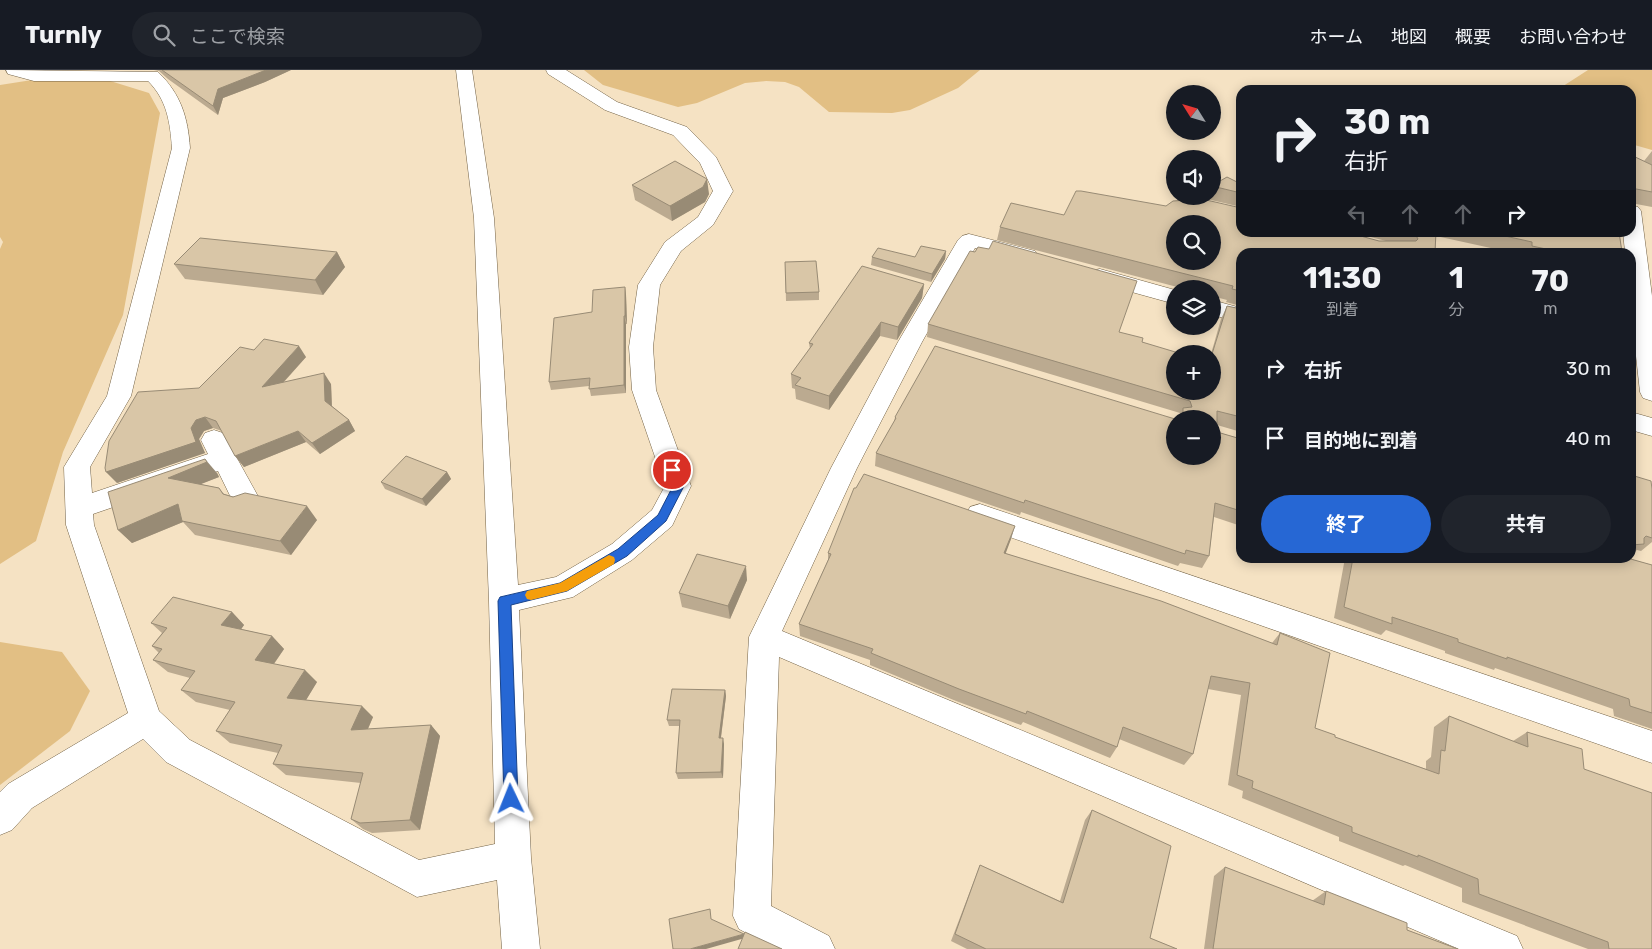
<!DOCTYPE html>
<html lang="ja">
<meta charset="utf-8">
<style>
body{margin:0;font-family:Rubik,"Noto Sans JP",sans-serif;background:#20242c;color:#f1f3f6;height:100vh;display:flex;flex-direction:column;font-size:19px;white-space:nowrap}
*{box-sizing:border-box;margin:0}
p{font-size:16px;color:#9ea1a6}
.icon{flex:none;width:28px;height:28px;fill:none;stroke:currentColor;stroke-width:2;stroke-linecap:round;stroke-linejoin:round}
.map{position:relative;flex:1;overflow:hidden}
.sheet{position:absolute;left:1236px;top:178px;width:400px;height:315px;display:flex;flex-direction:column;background:#171b24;border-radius:15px;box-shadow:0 2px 12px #0003}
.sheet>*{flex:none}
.guide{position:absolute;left:1236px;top:15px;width:400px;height:152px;border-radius:15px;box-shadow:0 2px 12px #0003;background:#171b24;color:#f1f3f6;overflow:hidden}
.needle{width:32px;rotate:307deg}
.controls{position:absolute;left:1166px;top:15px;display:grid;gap:10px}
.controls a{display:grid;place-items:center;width:55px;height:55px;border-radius:50%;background:#171b24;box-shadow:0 2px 12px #0003;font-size:25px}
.pin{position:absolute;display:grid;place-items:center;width:42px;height:42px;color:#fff;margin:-21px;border:2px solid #fff;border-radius:50%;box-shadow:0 1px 5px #0007}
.me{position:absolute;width:55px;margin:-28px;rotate:358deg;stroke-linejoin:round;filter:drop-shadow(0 0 4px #0008)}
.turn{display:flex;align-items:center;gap:18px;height:105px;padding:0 25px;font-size:22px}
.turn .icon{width:65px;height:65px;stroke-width:2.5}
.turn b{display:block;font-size:35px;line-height:42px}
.lanes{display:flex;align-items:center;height:48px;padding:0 25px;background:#0003;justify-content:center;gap:25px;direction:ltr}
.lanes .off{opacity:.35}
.eta{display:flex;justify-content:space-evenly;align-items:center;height:85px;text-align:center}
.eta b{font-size:30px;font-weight:700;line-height:35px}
.action{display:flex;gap:10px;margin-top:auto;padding:10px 25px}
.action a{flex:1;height:58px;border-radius:30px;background:#2667d4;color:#fff;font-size:20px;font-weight:700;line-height:58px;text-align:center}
.action a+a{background:#20242c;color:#f1f3f6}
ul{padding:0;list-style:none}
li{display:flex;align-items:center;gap:15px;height:70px;padding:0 25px}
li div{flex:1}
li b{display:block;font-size:19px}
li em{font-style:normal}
header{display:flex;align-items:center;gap:30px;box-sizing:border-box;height:70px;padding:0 25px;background:#171b24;border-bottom:1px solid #363941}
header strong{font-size:24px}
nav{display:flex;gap:28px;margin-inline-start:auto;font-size:18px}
.search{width:350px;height:45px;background:#20242c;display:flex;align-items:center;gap:12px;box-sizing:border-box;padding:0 18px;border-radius:28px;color:#9ea1a6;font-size:19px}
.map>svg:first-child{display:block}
.green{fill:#e2bf84}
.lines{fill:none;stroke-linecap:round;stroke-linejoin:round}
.minor-casing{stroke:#736246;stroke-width:1}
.minor{fill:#fff;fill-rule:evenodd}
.wall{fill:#bbaa90}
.shaded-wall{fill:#988b75}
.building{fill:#d9c6a7;stroke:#988b75;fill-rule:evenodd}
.route{fill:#2667d4;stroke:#19438a}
.slow{fill:#f59e0b}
</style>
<header>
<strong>Turnly</strong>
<div class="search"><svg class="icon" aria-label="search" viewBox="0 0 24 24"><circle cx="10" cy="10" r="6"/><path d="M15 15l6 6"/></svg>ここで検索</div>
<nav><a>ホーム</a><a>地図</a><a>概要</a><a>お問い合わせ</a></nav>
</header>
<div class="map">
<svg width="1652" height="879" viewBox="0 0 1652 879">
<rect width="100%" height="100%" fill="#f5e2c3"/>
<!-- green -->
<g class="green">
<path d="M584 0H980L958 18 910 40 892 43 829 42 799 17 785 12 766 11 745 13 697 33 678 37 603 15Z"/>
<path d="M1588 0H1652V80L1631 74V20H1557Z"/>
<path d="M32 10H107L149 23 160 43 123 245 63 382 36 471 0 494V179L3 172 0 167V15Z"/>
<path d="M0 572 62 582 90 621 70 661 0 715Z"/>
</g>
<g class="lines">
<!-- minor casing -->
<g class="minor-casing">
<g id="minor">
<path d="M6 0 158 2C181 24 188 48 190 78L131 326 90 397 92 423 208 384 201 370 205 363 214 360 223 363 259 428 255 436 245 439 235 436 218 401 93 444 94 455 159 641 190 670 419 790 495 774 489 531 474 148 456 0H472L494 148 518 515 556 507 612 474 652 440 665 416 632 320 629 277 638 215 665 172 698 147 713 121 700 93 673 65 605 40 548 4 546 0H566L617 32 687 57 716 87 733 121 713 155 681 181 660 215 653 277 656 320 691 416 672 456 632 490 573 527 519 540 531 788 540 879H502L497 810 417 827 166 692 143 669 32 738 12 760 0 765V722L8 714 128 643 66 455 64 397 107 326 172 78C170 52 167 30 148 11H34L8 4Z"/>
<path d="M1631 135 1638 137 1641 141 1652 226V331L1643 328 1640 322 1631 241V182H1625L1623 162H1631Z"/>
<path d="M969 164 1035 181 1038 186 1035 191 1027 193 975 178 922 272 857 398 782 561 1517 866 1523 879H1459L779 587 771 836 829 866 835 879H777L739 859 733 846 749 567 831 398 898 272 958 170 962 166Z"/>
<path d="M1100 199 1175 220V234L1092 211 1089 206 1092 201Z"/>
<path d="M1212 230 1241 238V252L1212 245Z"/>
<path d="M1631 342 1652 348V366L1631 360Z"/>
<path d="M980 434 1652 661V693L970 453 966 445 970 437Z"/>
</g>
</g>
<!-- minor -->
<use href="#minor" class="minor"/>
</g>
<!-- wall -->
<g class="wall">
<path d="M154 0H291L265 12 223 28 218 45 168 9 159 1Z"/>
<path d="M1652 81V137L1631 133V85L1644 91Z"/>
<path d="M1212 107 1220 111 1241 114V137L1194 126H1212Z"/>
<path d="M632 115 709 124 705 132 672 151 635 130Z"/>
<path d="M1166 136 1379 171H1386L1352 162H1619L1622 182H1509L1436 166 1435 182H1241V236L1226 232 1227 230 1212 226V219H1185L997 170 1000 157 1064 145Z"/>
<path d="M946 181 945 189 931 212 871 195 872 187H915Z"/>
<path d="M337 182 345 197 323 225 185 209 174 194Z"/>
<path d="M785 192 819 222V230L786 231Z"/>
<path d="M924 214 922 228 897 270 880 266 829 340 796 329 795 319 792 318 791 304 810 279 809 273Z"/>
<path d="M625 217 626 225 627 254H626V323L591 326 589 316 551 320 549 312 592 242Z"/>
<path d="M1227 236 1241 239V362L1217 355V362L1241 369V456L1214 447 1209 486 1202 498 1180 493 1178 496 1021 442 1020 445 875 396 876 383 894 352 895 347 1175 386 1212 349H1178L1180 343 927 267 928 254 1119 262 1142 272 1212 321V284H1211L1221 249Z"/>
<path d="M254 280 306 287 284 312 331 314 332 336 349 350 355 361 320 384 306 372 244 397 235 386 222 361 213 358 204 361 199 369 205 383 117 413Z"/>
<path d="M447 402 451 409 426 436 385 419 381 412Z"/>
<path d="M217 403 219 407 200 414 219 418 224 424 317 450 291 485 195 465 183 452 132 473 118 460Z"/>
<path d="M1631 405 1652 419V472L1641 481 1637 480 1631 484Z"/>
<path d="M1011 469 1005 483 1272 573 1280 563 1315 658 1335 667 1426 699V691L1431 687 1434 657 1449 646 1513 671 1527 662 1584 699 1652 879H1588L1462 832V818L1405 795 1403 796 1339 771V767L1242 728 1243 721 1228 715 1241 625 1208 619 1193 684 1184 695 1119 669 1117 677 1110 688 1023 652 1021 655 956 631 870 595V590L800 566 799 554 828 490V483Z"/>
<path d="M1345 488H1627L1652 495V659L1614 646 1613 639 1495 598 1494 600 1445 583V581L1386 560 1381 565 1334 548Z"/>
<path d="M747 510 730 549 682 537 679 523Z"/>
<path d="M232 542 244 555 241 559 272 566 284 579 274 594 317 612 306 630 373 647 368 659 431 655 440 666 420 760 372 763 363 759 351 749 361 713 286 705 273 694 278 683 230 673 216 661 230 640 196 632 181 620 190 608 168 602 153 590 159 583 152 576 162 563 151 553Z"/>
<path d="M725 620 726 626 721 668 724 674 723 708 678 709 676 703 680 656H669L667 650Z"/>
<path d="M1092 740 1150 868 1177 879H967L951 871 980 795 1060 831 1085 750Z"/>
<path d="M1225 797 1312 831 1326 821 1407 860 1458 879H1204L1214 806Z"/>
</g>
<!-- shaded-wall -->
<g class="shaded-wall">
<path d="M266 0H291L265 12 223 28 218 45 213 36 218 19Z"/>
<path d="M707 109 709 124 705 132 672 151 670 136Z"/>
<path d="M946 181 945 189 931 212 932 204Z"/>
<path d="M337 182 345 197 323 225 315 210Z"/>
<path d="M924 214 922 228 897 270 898 257Z"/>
<path d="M625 217 626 225 627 254 625 246Z"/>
<path d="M624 246 626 254V323L624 315Z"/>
<path d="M881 252 880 266 829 340V326Z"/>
<path d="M299 276 306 287 269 328 262 317Z"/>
<path d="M324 303 331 314 332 342 325 331Z"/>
<path d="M205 347 213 358 204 361 199 369 205 383 117 413 106 402 191 358 196 350Z"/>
<path d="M349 350 355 361 320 384 312 373Z"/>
<path d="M298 361 306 372 244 397 235 386Z"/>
<path d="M205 389 217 403 219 407 181 422 168 408Z"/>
<path d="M447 402 451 409 426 436 422 429Z"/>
<path d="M178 434 183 452 132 473 118 460Z"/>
<path d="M307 436 317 450 291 485 280 471Z"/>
<path d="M1015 456 1011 469 1001 496 1004 483Z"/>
<path d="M746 496 747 510 730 549 728 536Z"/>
<path d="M232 542 244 555 235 568 221 555Z"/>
<path d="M272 566 284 579 268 602 255 590Z"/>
<path d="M305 600 317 612 300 640 287 628Z"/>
<path d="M725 620 726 626 720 674 719 668Z"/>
<path d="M362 636 373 647 362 672 351 660Z"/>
<path d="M431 655 440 666 420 760 410 750Z"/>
<path d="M723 668 724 674 723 708 721 702Z"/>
<path d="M744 864 745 868 706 879H690Z"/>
</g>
<!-- building -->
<g class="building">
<path d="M162 0H266L218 19 213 36Z"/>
<path d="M1631 85 1652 95V122L1631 118Z"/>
<path d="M675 91 707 109 703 117 670 136 632 115Z"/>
<path d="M1212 107 1220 111 1227 107 1241 114V123L1212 116Z"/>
<path d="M1076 121H1081L1166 136 1173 131 1202 129 1241 138V162H1346L1379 171H1416L1418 169 1414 162H1436L1435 182H1241V221L1232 219 1233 216 1000 157 1011 133 1064 145ZM1175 154H1212V191H1175Z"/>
<path d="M1487 162H1619L1622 182H1547L1546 179 1532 176V172Z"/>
<path d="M200 168 337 182 315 210 174 194Z"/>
<path d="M993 171 1137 211 1119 262 1143 268 1142 272 1182 284H1175V321H1212V284L1227 236 1241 239V347L1217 341V362L1241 369V441L1215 433 1209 486 1186 480 1185 484 1025 430 1024 433 876 383 896 348 895 347 935 276 1175 349V386H1212V349H1183V338L1192 337 1190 331 928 254 970 181 975 182 978 177 989 179Z"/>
<path d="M921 176 946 181 932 204 872 187 878 178 915 187Z"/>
<path d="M816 191 819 222 786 223 785 192Z"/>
<path d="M862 196 924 214 898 257 881 252 829 326 795 315 801 308 791 304 813 274 809 273Z"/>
<path d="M625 217V246H624V315L589 319 590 308 549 312 554 248 592 242 593 220Z"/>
<path d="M264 269 299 276 262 317 324 303 325 331 349 350 312 373 298 361 235 386 216 351 205 347 196 350 191 358 196 372 106 402 105 398 109 371 138 322 199 318 240 277 254 280Z"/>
<path d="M406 386 447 402 422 429 381 412Z"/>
<path d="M205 389 207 392 168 408 219 418 223 424 233 427 245 423 307 436 280 471 182 451 178 434 118 460 108 422Z"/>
<path d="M864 404 1015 456 1004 483 1161 531 1277 575 1280 563 1330 583 1315 658 1335 665V667L1439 704 1441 680 1445 681 1449 646 1528 677 1527 662 1582 679 1584 699 1652 723V879H1609L1608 872 1479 824 1478 809 1418 785V787L1352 762V757L1252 718 1253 711 1237 705 1250 613 1211 606 1193 684 1123 657 1117 677 1027 641 1026 644 959 619 871 583 873 579 799 554 831 484 828 483 854 418H856Z"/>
<path d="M1631 405 1651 411 1652 419V468L1646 466 1644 468V474L1631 475Z"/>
<path d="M697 484 746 496 728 536 679 523Z"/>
<path d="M1353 488H1627L1652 495V643L1630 636 1629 629 1507 587V589L1458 572V569L1392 547V554L1344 537Z"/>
<path d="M173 527 232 542 221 555 272 566 255 590 305 600 287 628 362 636 351 660 431 655 410 750 360 753 351 749 363 703 273 694 282 675 216 661 235 632 181 620 195 601 153 590 162 579 152 576 167 558 151 553Z"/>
<path d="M672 619 725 620 719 668H723L721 702 676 703 680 650H667Z"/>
<path d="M1092 740 1171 776 1150 868 1177 879H986L955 864 980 795 1063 833Z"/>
<path d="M1225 797 1324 835 1326 821 1407 853V860L1458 879H1213Z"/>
<path d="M710 839 711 849 744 864 690 879H673L669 849Z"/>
<path d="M745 862 782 879H738Z"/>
</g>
<!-- route -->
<path class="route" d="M672 396 676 397 684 416 666 451 627 486 567 521 511 535 518 729 516 734 511 736 506 734 504 729 498 531 500 527 560 513 618 479 658 445 673 416 667 400Z"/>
<!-- slow -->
<path class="slow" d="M609 485 614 487 615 490 614 494 567 521 531 530 527 529 525 525 527 521 560 513Z"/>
</svg>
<div class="controls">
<a><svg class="needle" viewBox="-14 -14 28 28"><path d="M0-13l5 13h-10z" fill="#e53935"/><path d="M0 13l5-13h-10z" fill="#9ea1a6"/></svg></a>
<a><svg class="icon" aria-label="sound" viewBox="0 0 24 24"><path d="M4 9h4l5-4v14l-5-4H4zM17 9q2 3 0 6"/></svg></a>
<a><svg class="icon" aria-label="search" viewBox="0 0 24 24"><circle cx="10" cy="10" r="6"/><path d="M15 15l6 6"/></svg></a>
<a><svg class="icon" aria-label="layers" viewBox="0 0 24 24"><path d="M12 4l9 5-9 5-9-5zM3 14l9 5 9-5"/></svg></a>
<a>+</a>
<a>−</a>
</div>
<div class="pin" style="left:672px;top:400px;background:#d93025"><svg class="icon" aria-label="arrive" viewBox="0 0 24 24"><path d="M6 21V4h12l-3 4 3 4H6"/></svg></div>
<svg class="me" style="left:511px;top:729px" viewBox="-20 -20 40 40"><path d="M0-17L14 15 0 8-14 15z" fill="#2667d4" stroke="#fff" stroke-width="4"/></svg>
<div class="guide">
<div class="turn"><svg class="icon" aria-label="right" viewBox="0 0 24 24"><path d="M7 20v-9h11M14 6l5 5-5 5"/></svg><div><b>30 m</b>右折</div></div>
<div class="lanes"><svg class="icon off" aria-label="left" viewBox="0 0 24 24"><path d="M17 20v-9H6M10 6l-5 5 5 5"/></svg><svg class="icon off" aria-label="ahead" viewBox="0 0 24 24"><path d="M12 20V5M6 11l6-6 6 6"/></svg><svg class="icon off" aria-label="ahead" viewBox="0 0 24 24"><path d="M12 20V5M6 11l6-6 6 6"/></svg><svg class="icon" aria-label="right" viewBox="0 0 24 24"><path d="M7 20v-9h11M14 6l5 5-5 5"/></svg></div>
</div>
<section class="sheet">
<div class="eta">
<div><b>11:30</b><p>到着</p></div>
<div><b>1</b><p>分</p></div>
<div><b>70</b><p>m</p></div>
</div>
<ul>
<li><svg class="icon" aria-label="right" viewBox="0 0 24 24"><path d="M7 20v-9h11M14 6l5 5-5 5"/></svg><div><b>右折</b></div><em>30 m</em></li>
<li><svg class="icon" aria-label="arrive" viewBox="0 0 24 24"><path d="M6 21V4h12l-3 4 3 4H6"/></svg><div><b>目的地に到着</b></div><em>40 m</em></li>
</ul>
<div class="action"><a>終了</a><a>共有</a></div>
</section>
</div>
